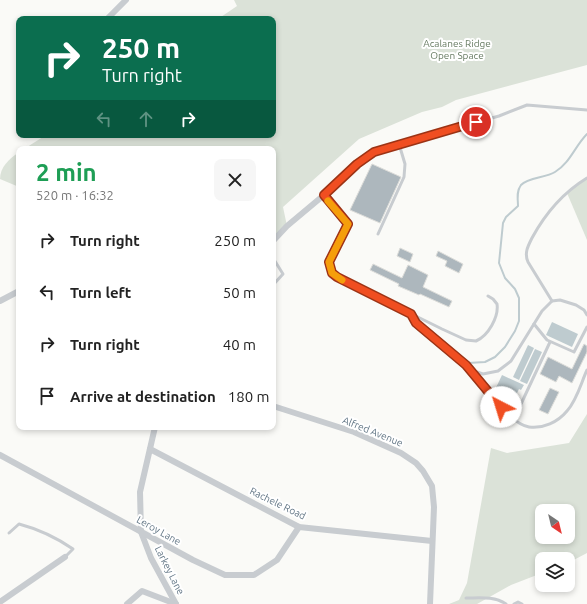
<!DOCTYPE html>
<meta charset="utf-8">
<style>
body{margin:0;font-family:Ubuntu,sans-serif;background:#f6f6f6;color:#222;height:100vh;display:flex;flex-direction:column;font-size:15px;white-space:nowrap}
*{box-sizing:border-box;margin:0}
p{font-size:13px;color:#767676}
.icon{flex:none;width:22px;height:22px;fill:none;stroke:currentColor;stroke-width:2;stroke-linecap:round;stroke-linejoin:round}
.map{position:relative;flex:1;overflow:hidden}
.details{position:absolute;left:16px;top:146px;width:260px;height:284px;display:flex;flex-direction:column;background:#fff;border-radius:8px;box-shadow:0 2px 6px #0003}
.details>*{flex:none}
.guide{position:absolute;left:16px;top:16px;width:260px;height:122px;border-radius:8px;box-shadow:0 2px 6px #0003;background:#0b6e4f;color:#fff;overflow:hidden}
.needle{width:26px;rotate:145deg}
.fabs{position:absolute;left:535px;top:504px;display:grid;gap:8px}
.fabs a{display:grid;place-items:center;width:40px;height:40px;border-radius:8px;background:#fff;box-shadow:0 2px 6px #0003;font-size:20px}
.pin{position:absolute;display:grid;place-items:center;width:34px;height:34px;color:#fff;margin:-17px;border:2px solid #fff;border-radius:50%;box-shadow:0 1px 4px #0007}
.me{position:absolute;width:44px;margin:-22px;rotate:320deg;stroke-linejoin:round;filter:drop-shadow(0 0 3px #0008)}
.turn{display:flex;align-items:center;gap:14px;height:84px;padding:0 20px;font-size:18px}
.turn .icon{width:52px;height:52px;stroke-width:2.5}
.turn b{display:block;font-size:28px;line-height:34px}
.lanes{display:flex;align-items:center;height:38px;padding:0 20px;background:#0003;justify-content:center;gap:20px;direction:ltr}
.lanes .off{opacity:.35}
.round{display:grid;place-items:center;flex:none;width:42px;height:42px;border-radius:8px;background:#f6f6f6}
.overview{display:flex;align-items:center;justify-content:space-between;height:68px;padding:0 20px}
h1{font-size:24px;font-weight:600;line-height:30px;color:#1e9e55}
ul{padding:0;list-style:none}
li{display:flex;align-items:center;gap:12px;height:52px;padding:0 20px}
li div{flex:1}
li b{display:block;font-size:15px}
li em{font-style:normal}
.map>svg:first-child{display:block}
.green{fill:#dbe2d8;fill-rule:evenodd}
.water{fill:#becbcf}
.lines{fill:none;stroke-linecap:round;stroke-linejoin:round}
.stream{stroke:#becbcf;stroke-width:2}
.building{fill:#adb7bd;stroke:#dcdcd9}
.service{stroke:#c8ccd0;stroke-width:3}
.minor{stroke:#c8ccd0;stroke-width:6}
.route-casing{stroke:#9c3315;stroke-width:10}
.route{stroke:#f04e21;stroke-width:7}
.slow{stroke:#f59e0b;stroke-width:7}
.labels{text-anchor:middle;stroke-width:4;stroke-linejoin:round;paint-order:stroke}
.park-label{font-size:10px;fill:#677b62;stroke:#fff}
.street-label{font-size:10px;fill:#627685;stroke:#fff}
</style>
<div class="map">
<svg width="587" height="604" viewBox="0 0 587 604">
<rect width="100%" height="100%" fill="#fafaf7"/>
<!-- green -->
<g class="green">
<path d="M234 0H587V65L456 100 442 107 422 112 359 139 283 207 287 226 273 241V149H24L46 135H273V19H218L237 6Z"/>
<path d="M19 152V187L0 179C0 167 9 159 19 152Z"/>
<path d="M587 178V240L567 193Z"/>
<path d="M587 414V553L568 563V559H542V573L511 585 477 604H449L459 600 467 583 491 448 507 453 569 443ZM542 511H568V537H542Z"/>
</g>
<!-- water -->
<g class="water">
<path d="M552 322 578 334 572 347 546 335Z"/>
<path d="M528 345 534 348 519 380 513 377Z"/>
<path d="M535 349 542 352 527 384 520 381Z"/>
<path d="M502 375 524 385 521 390 519 389 516 395 520 398 518 403 494 392Z"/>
</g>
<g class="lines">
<!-- stream -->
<path class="stream" d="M468 363 485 362 495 357 505 347 515 331 519 321V298L515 289 505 278 499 263 503 223 506 217 518 206C518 199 516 192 521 185 528 177 546 178 555 172 570 163 575 146 587 134"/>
</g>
<!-- building -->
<g class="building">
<path d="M372 164 401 177 380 223 350 210Z"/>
<path d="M400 248 413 254 410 262 397 256Z"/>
<path d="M438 251 463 264 459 273 445 266 447 261 436 256Z"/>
<path d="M373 264 402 278 408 265 428 275 423 287 452 301 449 307 420 294 419 295 398 286 399 284 370 270Z"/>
<path d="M584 344 587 346V352L572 383 559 376 556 382 540 374 548 357 572 369Z"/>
<path d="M550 388 559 392 548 414 539 410Z"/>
</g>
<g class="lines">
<!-- service -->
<g class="service">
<path d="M378 234 404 177 405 164 399 144"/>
<path d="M273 258 283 274 273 285"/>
<path d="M488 296 493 299 497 304C499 317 488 336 476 341L466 340 442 329 337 277 332 273 329 262 348 224 324 195 357 164 374 151 499 116 527 105 587 110"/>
<path d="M552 301 528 262C524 253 528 246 532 238 545 214 564 192 587 178"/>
<path d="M411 314 416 323 461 361 471 370 483 374 498 371 511 361 542 311 552 301 560 300 576 305 584 310 587 315"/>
<path d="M534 324 547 340 574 352 587 327"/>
<path d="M468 369C480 384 510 424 529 427 543 429 558 422 567 411 577 400 581 383 587 370"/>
<path d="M514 419 550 342"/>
<path d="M9 533 19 524C38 529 57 538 73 549L65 557"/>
<path d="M466 598C480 598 494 596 506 604"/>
<path d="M514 604 518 602 522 604"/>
</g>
<!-- minor -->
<g class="minor">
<path d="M107 19 126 0"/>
<path d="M273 241 287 226 324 195"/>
<path d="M0 301 19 291"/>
<path d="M273 406 354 432 401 453 416 463 423 471 432 486 434 507 430 604"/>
<path d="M155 427 140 492 141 532 151 558 176 604"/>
<path d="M150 449 299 527 432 541"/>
<path d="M0 455 193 560 225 575H254L277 560 299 527"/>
<path d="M0 602 65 557"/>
<path d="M127 604 142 591 176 604"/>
</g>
</g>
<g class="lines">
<!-- route casing -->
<g class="route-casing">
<path id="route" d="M476 122 374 152 357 164 324 195 348 224 329 262 332 273 337 277 411 314 416 323 466 365 501 407"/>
</g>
<!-- route -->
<use href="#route" class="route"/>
<!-- slow -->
<path class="slow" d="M328 201 348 224 329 262 332 273 342 280"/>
</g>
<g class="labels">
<!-- park labels -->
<g class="park-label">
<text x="457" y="47">Acalanes Ridge<tspan x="457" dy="12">Open Space</tspan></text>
</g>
<!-- street labels -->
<g class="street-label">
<text transform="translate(373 431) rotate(22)" y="4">Alfred Avenue</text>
<text transform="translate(278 503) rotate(26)" y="4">Rachele Road</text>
<text transform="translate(159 530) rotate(29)" y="4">Leroy Lane</text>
<text transform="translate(170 570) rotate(63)" y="4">Larkey Lane</text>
</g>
</g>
</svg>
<div class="fabs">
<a><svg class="needle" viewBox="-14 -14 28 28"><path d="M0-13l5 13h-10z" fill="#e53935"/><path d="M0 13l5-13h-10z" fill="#767676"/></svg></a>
<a><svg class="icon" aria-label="layers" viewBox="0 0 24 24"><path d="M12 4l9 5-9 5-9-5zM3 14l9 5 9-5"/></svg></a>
</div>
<div class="pin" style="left:476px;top:122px;background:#d93025"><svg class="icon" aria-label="arrive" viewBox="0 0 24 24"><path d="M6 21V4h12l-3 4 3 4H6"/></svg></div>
<svg class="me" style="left:501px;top:407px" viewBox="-20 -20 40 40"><circle r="19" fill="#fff"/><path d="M0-13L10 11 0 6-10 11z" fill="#f04e21"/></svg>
<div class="guide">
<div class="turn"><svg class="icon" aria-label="right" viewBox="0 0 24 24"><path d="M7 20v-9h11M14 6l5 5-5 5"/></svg><div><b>250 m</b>Turn right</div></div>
<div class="lanes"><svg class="icon off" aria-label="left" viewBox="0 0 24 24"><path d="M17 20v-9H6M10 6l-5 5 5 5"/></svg><svg class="icon off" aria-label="ahead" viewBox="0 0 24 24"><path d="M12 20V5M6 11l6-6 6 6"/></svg><svg class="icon" aria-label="right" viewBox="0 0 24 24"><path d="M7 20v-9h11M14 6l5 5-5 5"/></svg></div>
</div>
<section class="details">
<div class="overview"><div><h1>2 min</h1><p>520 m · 16:32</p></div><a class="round"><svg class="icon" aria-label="close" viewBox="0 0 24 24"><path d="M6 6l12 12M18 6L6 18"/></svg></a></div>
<ul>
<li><svg class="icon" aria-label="right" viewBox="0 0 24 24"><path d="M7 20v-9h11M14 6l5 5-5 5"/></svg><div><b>Turn right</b></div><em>250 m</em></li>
<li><svg class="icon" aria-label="left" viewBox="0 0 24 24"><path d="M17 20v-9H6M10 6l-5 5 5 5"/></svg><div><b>Turn left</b></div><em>50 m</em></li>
<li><svg class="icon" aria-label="right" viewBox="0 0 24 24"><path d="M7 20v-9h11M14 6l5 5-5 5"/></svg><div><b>Turn right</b></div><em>40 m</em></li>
<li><svg class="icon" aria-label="arrive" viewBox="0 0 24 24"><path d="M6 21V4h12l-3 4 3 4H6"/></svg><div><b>Arrive at destination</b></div><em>180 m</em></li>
</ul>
</section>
</div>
